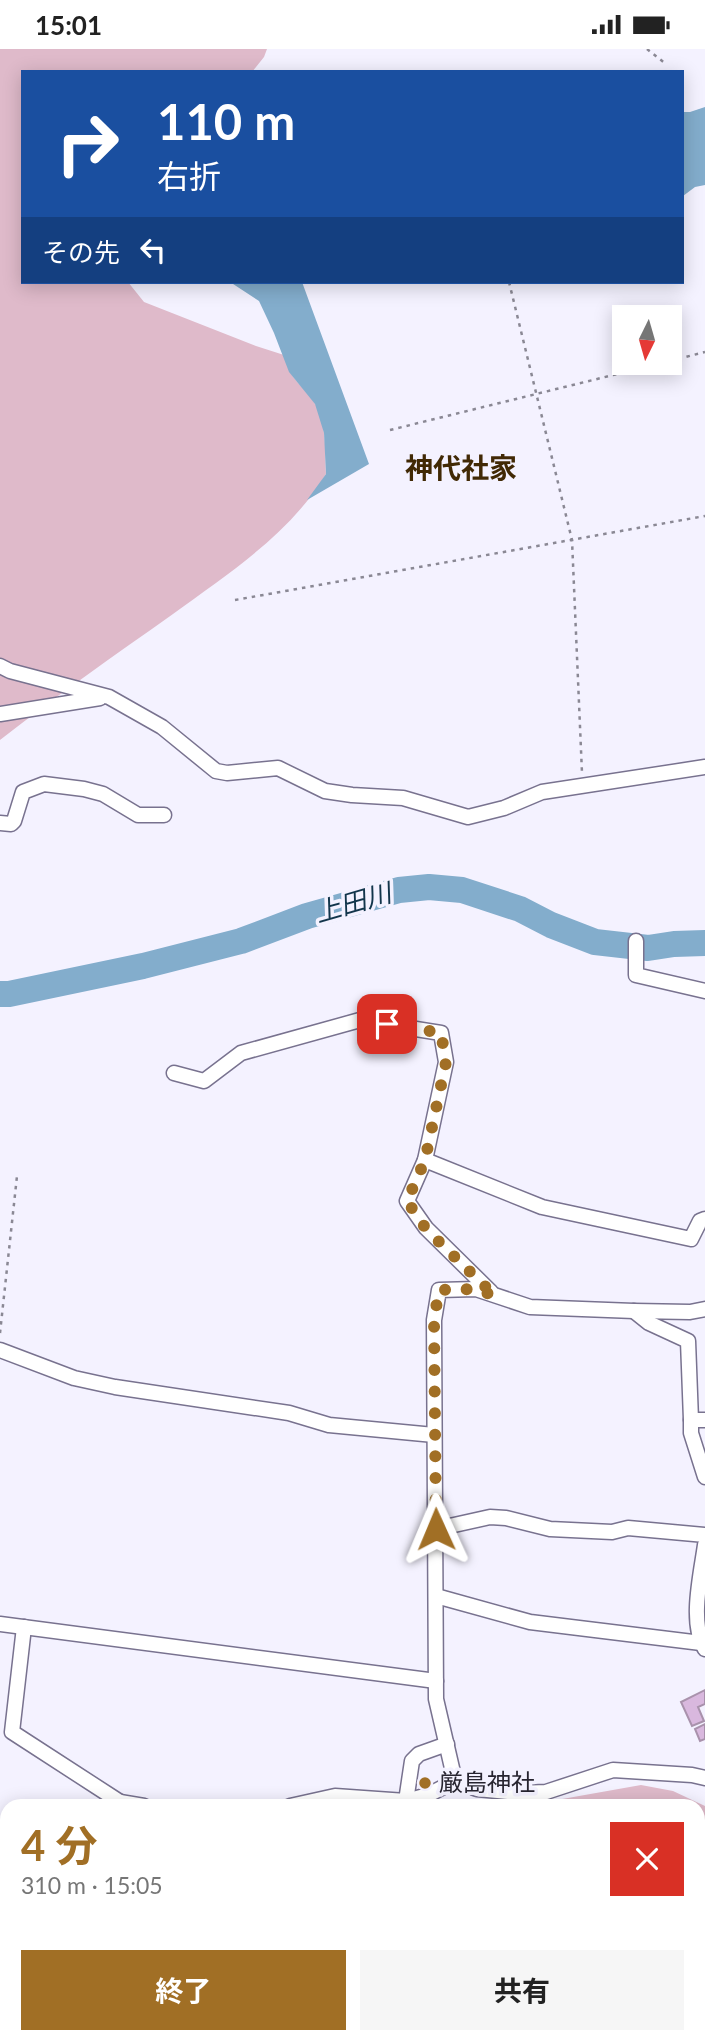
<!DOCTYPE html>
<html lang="ja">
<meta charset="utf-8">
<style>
body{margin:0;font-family:Lato,"Noto Sans JP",sans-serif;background:#f6f6f6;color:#222;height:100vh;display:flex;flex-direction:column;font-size:26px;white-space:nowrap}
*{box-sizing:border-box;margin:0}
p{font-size:23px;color:#767676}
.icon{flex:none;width:38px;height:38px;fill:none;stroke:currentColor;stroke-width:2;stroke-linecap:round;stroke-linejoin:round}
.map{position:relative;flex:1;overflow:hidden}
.drawer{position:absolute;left:0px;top:1750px;width:705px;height:245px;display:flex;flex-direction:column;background:#fff;border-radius:21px 21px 0 0;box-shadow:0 4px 18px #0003}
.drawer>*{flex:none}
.hud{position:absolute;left:21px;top:21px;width:663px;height:214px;border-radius:0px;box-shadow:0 4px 18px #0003;background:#1a4fa0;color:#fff;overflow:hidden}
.needle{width:46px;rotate:185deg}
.tools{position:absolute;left:612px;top:256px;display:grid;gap:14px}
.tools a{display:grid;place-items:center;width:70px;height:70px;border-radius:0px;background:#fff;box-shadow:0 4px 18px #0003;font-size:35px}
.pin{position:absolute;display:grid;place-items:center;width:60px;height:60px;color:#fff;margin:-30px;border-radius:14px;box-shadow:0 4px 10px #0006}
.me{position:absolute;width:77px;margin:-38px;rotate:359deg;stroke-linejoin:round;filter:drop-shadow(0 0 5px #0008)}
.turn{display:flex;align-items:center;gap:24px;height:147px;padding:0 21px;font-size:32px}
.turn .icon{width:91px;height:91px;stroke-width:2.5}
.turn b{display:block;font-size:49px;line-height:60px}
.then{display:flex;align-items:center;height:66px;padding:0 21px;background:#0003;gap:14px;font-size:26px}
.round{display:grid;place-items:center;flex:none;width:74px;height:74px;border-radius:0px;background:#f6f6f6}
.headline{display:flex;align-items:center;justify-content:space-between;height:119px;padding:0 21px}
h1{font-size:42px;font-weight:700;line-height:52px;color:#a16f25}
.action{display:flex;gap:14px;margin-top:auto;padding:14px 21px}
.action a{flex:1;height:80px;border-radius:0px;background:#a16f25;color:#fff;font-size:28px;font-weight:700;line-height:80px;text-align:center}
.action a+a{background:#f6f6f6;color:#222}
.status{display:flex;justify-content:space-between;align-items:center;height:49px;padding:0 35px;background:#fff;direction:ltr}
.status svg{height:19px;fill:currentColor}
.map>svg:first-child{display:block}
.green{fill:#dfbaca}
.water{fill:#83adcc}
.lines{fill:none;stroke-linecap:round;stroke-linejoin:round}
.river{stroke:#83adcc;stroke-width:26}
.building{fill:#d9b8de;stroke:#a992ac;stroke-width:2}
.minor-casing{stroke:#78728f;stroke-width:17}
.path{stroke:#8a8894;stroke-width:2.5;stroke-dasharray:3.5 5;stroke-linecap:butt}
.minor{stroke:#fff;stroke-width:14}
.route{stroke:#a16f25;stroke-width:12;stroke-dasharray:0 21.6}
.poi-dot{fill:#a16f25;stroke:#f4f2ff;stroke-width:2.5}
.labels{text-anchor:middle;stroke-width:7;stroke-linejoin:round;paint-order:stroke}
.poi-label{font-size:24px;fill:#272430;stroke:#f4f2ff;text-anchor:start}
.water-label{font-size:26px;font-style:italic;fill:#12354b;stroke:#f4f2ff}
.quarter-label{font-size:28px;font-weight:bold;fill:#412905;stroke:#f4f2ff}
</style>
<div class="status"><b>15:01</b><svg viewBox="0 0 49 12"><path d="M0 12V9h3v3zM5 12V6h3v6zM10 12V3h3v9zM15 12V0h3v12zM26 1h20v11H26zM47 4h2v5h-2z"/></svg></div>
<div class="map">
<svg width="705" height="1995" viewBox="0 0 705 1995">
<rect width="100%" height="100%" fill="#f4f2ff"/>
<!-- green -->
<g class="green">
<path d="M0 0H267L264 8 252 23H23V233H128L144 253 256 297 284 306C291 333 300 332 314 353 327 373 325 402 326 425 290 485 229 524 173 565 115 606 56 647 0 691Z"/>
<path d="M641 1736 673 1742 705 1757V1995H337L340 1988H698V1757H543L551 1752Z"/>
<path d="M0 1799 7 1806V1966L0 1958Z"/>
<path d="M25 1988H195L194 1995H29Z"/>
</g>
<!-- water -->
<g class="water">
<path d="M705 58V136L695 138 683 147V63H690Z"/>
<path d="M230 233H302L369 415 307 451 326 425 324 384 315 355 289 323 274 284 259 252Z"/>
<path d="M0 1938 7 1944V1988H65L71 1995H0Z"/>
</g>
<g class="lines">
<!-- river -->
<path class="river" d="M0 945H9L143 917 241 892 307 867 399 841 429 838 462 841 520 860 551 876 595 893 648 899 674 895 705 894"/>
</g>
<!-- building -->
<g class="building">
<path d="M705 1641V1655L698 1658 704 1672 692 1677 681 1653Z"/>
<path d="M705 1675V1690L700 1692 695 1680Z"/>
<path d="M248 1988H275L274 1995H247Z"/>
<path d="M282 1988H314L313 1995H281Z"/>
</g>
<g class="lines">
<!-- minor casing -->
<g class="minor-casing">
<g id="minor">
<path d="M0 617 10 622 109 648 162 678 216 722 227 724 278 719 325 742 352 746 403 749 468 768 504 759 542 743 705 718"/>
<path d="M0 665 100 649"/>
<path d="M0 774 11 775 14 772 23 743 44 735 84 740 103 745 138 766H164"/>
<path d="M636 892V926L705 942"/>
<path d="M174 1024 204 1032 241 1004 360 971 441 984 446 1013 425 1111 542 1158 691 1190 700 1172 705 1170"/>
<path d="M425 1111 407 1152 426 1179 491 1243"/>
<path d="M705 1260 690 1263 634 1262 530 1258 476 1240 439 1241 434 1271 436 1650 455 1732 477 1740 519 1744 546 1743 613 1721 692 1726 705 1729"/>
<path d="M634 1262 649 1274 688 1292 691 1371H705"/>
<path d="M0 1301 74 1329 115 1338 289 1364 329 1376 434 1386"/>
<path d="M691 1371V1384L705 1428"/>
<path d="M436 1480 490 1468 506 1469 550 1480 612 1483 628 1479 705 1486"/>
<path d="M705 1496C701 1525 689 1574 705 1600"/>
<path d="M436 1547 530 1573 701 1594"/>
<path d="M0 1575 436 1632"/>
<path d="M24 1578 12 1683 120 1753"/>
<path d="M406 1752 412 1712 419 1705 447 1695"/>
<path d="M121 1757 120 1753 144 1757"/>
<path d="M290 1757 335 1747 406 1752 428 1746 455 1732"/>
<path d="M225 1988V1995"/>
</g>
</g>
<!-- path -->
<g class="path">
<path d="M647 0 666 15"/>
<path d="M509 233 572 491 582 724"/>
<path d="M670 312 705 303"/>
<path d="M390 381 666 313"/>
<path d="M235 551 705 467"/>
<path d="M0 1284 17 1127"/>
</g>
<!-- minor -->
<use href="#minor" class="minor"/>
</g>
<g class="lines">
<!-- route -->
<path class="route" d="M387 975 441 984 446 1013 425 1111 407 1152 426 1180 495 1247 476 1240 439 1241 434 1271 436 1480"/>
</g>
<!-- markers -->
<circle class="poi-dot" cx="425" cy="1734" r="7"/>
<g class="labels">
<!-- poi labels -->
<g class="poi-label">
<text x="439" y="1742">厳島神社</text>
</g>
<!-- water labels -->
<g class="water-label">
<text transform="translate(353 854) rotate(-16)" y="9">上田川</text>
</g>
<!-- quarter labels -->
<g class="quarter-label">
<text x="461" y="429">神代社家</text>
</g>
</g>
</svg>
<div class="tools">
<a><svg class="needle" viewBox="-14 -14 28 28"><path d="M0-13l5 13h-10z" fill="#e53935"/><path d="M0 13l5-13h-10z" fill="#767676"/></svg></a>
</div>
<div class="pin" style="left:387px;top:975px;background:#d93025"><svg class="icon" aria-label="arrive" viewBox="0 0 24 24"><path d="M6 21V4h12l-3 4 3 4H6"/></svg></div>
<svg class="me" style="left:436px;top:1480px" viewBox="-20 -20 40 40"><path d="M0-17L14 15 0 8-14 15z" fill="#a16f25" stroke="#fff" stroke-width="4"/></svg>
<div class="hud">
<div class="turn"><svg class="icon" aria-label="right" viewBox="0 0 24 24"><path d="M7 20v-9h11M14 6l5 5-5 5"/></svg><div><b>110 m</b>右折</div></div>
<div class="then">その先<svg class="icon" aria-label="left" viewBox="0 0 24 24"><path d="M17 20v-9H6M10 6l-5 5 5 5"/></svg></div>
</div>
<section class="drawer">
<div class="headline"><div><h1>4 分</h1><p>310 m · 15:05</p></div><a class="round" style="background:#d93025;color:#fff"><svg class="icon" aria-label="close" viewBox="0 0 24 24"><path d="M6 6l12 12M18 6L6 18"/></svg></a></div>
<div class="action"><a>終了</a><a>共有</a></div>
</section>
</div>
